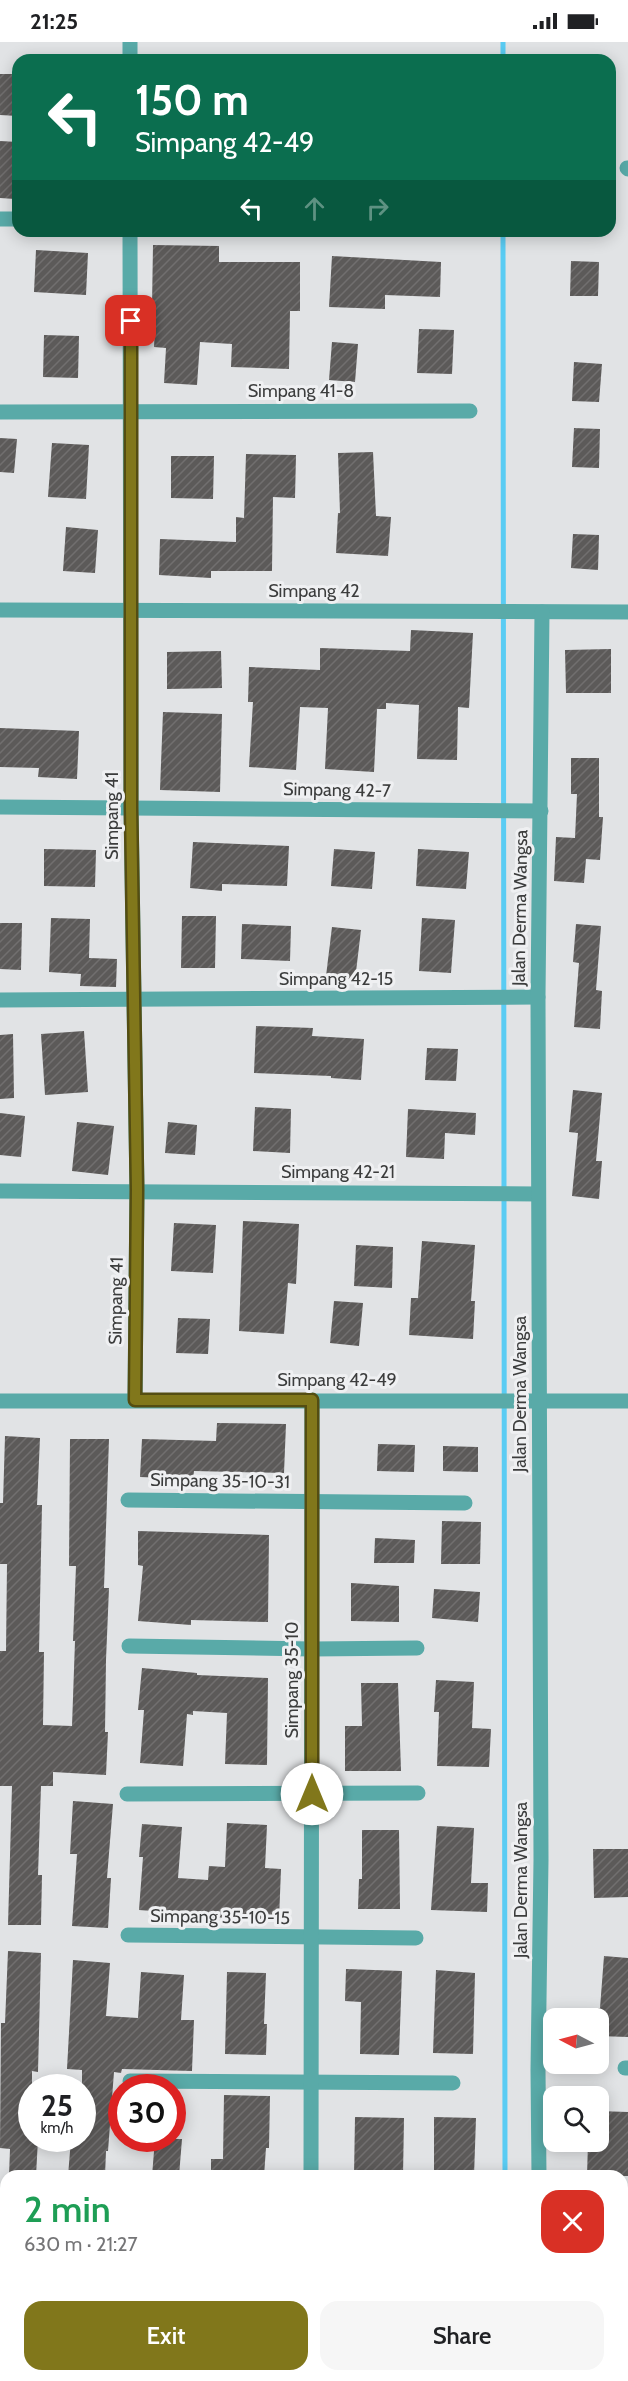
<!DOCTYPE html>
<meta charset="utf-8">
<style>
body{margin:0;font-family:Cabin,sans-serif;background:#f6f6f6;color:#202124;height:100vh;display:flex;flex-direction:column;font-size:22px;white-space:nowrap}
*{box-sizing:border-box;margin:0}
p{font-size:20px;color:#757577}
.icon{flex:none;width:33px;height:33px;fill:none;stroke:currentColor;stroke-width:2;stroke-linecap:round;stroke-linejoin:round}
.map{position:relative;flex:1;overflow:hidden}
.drawer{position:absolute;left:0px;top:2128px;width:628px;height:212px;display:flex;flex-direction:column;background:#fff;border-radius:18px 18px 0 0;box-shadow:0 3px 15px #0003}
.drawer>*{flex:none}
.top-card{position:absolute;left:12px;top:12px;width:604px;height:183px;border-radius:18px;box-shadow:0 3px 15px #0003;background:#0b6e4f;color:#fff;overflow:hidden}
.needle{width:39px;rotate:276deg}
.controls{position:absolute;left:543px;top:1966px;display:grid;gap:12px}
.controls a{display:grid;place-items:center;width:66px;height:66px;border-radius:12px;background:#fff;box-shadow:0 3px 15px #0003;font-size:30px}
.speed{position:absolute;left:18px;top:2032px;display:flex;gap:12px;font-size:30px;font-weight:700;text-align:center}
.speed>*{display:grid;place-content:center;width:78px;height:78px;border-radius:50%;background:#fff;box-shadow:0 3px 15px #0003;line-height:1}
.speed small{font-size:15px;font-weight:400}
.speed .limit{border:9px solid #d22;background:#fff;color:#111}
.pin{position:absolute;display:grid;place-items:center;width:51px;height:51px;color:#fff;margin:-26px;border-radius:12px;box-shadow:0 3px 9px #0006}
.me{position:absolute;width:66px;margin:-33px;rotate:0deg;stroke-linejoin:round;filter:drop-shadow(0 0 4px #0008)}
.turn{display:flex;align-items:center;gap:21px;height:126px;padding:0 24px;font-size:27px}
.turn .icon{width:78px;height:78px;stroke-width:2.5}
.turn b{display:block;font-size:42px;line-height:51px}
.lanes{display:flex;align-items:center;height:57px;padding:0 24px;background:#0003;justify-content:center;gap:30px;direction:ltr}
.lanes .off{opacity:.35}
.round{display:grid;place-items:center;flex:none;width:63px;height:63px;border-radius:18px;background:#f6f6f6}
.summary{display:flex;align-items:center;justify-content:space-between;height:102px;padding:0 24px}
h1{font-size:36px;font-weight:600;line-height:45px;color:#1e9e55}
.button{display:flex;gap:12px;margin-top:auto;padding:12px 24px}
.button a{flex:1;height:69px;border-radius:18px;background:#81771b;color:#fff;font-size:24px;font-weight:600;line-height:69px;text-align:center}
.button a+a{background:#f6f6f6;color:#202124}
.status{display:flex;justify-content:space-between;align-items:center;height:42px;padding:0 30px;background:#fff;direction:ltr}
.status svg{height:16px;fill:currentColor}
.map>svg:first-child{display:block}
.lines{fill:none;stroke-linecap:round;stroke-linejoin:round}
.stream{stroke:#5accf3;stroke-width:5}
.building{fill:url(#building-hatch)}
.minor{stroke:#59aaa8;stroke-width:15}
.route-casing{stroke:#544d12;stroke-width:15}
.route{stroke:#81771b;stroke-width:10}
.labels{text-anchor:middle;stroke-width:6;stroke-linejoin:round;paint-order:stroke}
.street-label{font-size:18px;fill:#3c3d3d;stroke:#eff0f2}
</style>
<div class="status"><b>21:25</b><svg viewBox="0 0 49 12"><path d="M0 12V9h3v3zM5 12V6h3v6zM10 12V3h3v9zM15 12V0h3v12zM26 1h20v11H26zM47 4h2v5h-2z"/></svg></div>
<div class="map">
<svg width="628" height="2339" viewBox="0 0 628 2339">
<defs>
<pattern id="building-hatch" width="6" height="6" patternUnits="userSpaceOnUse" patternTransform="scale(1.5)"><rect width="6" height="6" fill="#5c5a59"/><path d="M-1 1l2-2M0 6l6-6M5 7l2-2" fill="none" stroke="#716f6f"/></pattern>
</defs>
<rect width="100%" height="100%" fill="#e1e3e5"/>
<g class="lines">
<!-- stream -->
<g class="stream">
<path d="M503 0V18"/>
<path d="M503 189 505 2134"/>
<path d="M505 2334V2339"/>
</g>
</g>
<!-- building -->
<g class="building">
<path d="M0 32H18V74L0 73Z"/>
<path d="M0 99 18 100 15 157 0 156Z"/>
<path d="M153 203 219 204V220H300V269H290L289 327 231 325 232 302 200 300 197 343 164 341 166 306 154 305 156 264H152Z"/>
<path d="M36 208 88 211 86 253 34 250Z"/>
<path d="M332 214 441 220 440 255 385 253V267L329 265Z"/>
<path d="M571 219 599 220 598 254H570Z"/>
<path d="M419 287 454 288 452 332 417 331Z"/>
<path d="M44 293 79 294 78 336 43 335Z"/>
<path d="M332 300 358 302 355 340 329 338Z"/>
<path d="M574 320 602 322 599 360 572 359Z"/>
<path d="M574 386 600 387 599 426 572 425Z"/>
<path d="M0 396 17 397 14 431 0 430Z"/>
<path d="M52 401 89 403 86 457 48 455Z"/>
<path d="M373 410 376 474 391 475 388 514 336 511 338 471H340L338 411Z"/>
<path d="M246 412 296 413 295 456 273 455 272 529H211V536L159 533 160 497 236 500V475L244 476Z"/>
<path d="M171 414H214L213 457 171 456Z"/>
<path d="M66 485 98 488 95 531 63 529Z"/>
<path d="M573 492 599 493 598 528 571 526Z"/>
<path d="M411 588 473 591 469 666 458 665 457 718 417 717 419 663 386 661V667H377L374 730 325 727 328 666 300 665 296 728 249 725 253 660H248L249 625 320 628V606L410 609Z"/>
<path d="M611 607V651H566L565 608Z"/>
<path d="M221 609 222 646 167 647V610Z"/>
<path d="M163 670 222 672 220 750 160 748Z"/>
<path d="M0 686 79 689 77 737 38 735 39 726 0 725Z"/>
<path d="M571 716H599V775H603L600 818 586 817 584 841 554 839 556 795 575 796 577 752H571Z"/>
<path d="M193 800 289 804 287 844 222 842V849L190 846Z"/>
<path d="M44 807 96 808 95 845 44 844Z"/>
<path d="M334 807 375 810 372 847 331 844Z"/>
<path d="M418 807 469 810 466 847 416 844Z"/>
<path d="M182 874H216L215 926H181Z"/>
<path d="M51 876 90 877 89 916 117 917 116 945 80 944 81 932 49 930Z"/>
<path d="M422 876 455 878 451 931 419 929Z"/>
<path d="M0 881H22L21 928 0 927Z"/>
<path d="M242 882 291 884 290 919 241 917Z"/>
<path d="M576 882 601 884 596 948 602 949 600 987 574 985 579 921 573 920Z"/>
<path d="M332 885 361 888 355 938 326 934Z"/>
<path d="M256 984 313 986 312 994 364 997 361 1038 331 1036V1034L254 1031Z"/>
<path d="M84 989 88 1050 45 1053 41 992Z"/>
<path d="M13 992 14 1056 0 1057V993Z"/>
<path d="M427 1006 458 1007 456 1039 425 1038Z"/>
<path d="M573 1048 602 1051 596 1119H602L599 1157 572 1154 578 1091 569 1090Z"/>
<path d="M255 1065 291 1067 290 1111 253 1109Z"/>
<path d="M408 1067 476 1071 475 1093 445 1091 444 1117 406 1115Z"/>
<path d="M0 1071 25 1074 21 1115 0 1113Z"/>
<path d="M77 1080 114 1084 108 1133 72 1129Z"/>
<path d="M168 1080 197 1083 195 1113 165 1111Z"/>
<path d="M243 1179 299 1182 296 1242 288 1241 284 1292 239 1289Z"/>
<path d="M174 1181 216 1183 213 1231 171 1229Z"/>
<path d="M422 1199 475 1203 471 1259H475L473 1297 409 1293 411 1256H418Z"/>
<path d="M356 1203 393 1205 392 1246 354 1244Z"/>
<path d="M334 1259 363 1261 359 1304 330 1301Z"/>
<path d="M178 1276 210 1277 208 1312 176 1311Z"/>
<path d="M217 1381 286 1382 284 1431 194 1429 193 1437 140 1435 142 1397 216 1399Z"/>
<path d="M5 1394 40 1396 37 1463H42L39 1610H44L43 1683 72 1684 75 1599H73L76 1524H69L70 1397H109L104 1546H109L106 1618 105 1690H108L106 1733 53 1730V1744H41L38 1833H42L41 1883H8L12 1744H0V1609H6L7 1522H0V1461H3Z"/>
<path d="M378 1402 415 1403 414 1430 377 1429Z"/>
<path d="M443 1404 478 1405V1430L443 1429Z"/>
<path d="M442 1479 481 1480 480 1522H441Z"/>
<path d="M138 1489 269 1493 268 1580 191 1578V1583L138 1579 143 1524 138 1523Z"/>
<path d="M375 1496 415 1498 414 1521H374Z"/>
<path d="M351 1541 399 1544V1580L351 1579Z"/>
<path d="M434 1547 480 1550 478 1580 432 1576Z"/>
<path d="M142 1626 197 1631V1633L268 1636 267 1723 225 1722 227 1671 193 1669V1673L187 1672 183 1724 140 1721 144 1668H138Z"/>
<path d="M436 1638 474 1640 472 1686 491 1687 489 1725 437 1724 439 1670H434Z"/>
<path d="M361 1641H398L401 1729H345V1684H362Z"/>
<path d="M73 1759 113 1762 107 1836H111L108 1886 72 1884 77 1812H70Z"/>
<path d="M227 1781 267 1783 265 1826 281 1827 279 1878 207 1875V1873L139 1868 143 1815H139L142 1782 182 1785 178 1836 208 1838 209 1824 225 1825Z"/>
<path d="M437 1784 474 1786 471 1841H488L487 1870 431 1868Z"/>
<path d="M362 1788H399L400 1867H358L359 1837H362Z"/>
<path d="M593 1807H628V1855L594 1856Z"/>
<path d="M8 1909 41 1911 38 2030 32 2029V2097H38L36 2134H9L10 2107 0 2106 1 1981H5Z"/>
<path d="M604 1914 628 1916V1995L598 1994V1966H600Z"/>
<path d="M73 1918 110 1921 106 1974 138 1976 141 1930 184 1933 181 1978H194L192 2029 122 2027 121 2031 114 2030 108 2109H106L105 2134H68L71 2097H82V2028L67 2027Z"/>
<path d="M346 1927 402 1929 399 2013 360 2012 361 1960 345 1959Z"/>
<path d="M436 1928 475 1931 473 2012 433 2011Z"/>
<path d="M227 1930 266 1931 264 1982H267L266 2013 225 2012Z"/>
<path d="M224 2053 270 2054 269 2106H266L264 2134H211V2117H223Z"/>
<path d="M598 2069 628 2070V2134H587L588 2100H598Z"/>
<path d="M355 2075 404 2076 403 2134H354Z"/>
<path d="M434 2075 476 2076 474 2134H434Z"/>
<path d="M155 2097H182L179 2134H152Z"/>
</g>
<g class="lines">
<!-- minor -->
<g class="minor">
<path d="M130 18V0"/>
<path d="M627 126 628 127"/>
<path d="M0 177H18"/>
<path d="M130 189 131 765 137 1148 135 1358"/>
<path d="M0 370 470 369"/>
<path d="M0 568 628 570"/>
<path d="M0 765 541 769"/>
<path d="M0 958 538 955"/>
<path d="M0 1149 538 1152"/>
<path d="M0 1359H628"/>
<path d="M128 1458 465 1461"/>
<path d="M129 1604 312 1607 417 1606"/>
<path d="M127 1752 418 1751"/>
<path d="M128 1893 416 1896"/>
<path d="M625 2026H628"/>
<path d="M130 2039 453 2041"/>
<path d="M311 2134 312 1358"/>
<path d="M539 2134 538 2028 541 1818 538 955 542 570"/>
<path d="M624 2183H628"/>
<path d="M0 2286H6"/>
<path d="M622 2287H628"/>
<path d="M541 2334V2339"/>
<path d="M314 2339V2334"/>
</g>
</g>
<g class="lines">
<!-- route casing -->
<g class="route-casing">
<path id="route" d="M131 279V765L137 1148 135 1358H312V1752"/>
</g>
<!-- route -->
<use href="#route" class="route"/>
</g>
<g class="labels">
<!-- street labels -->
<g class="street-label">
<text x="301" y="355">Simpang 41-8</text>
<text x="314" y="555">Simpang 42</text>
<text transform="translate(337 748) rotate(1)" y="6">Simpang 42-7</text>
<text transform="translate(112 774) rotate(-90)" y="6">Simpang 41</text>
<text transform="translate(520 866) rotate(-89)" y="6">Jalan Derma Wangsa</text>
<text x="336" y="943">Simpang 42-15</text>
<text x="338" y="1136">Simpang 42-21</text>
<text transform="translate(116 1259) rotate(-89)" y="6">Simpang 41</text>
<text x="337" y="1344">Simpang 42-49</text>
<text transform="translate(520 1352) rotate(-90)" y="6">Jalan Derma Wangsa</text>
<text transform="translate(220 1439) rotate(1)" y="6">Simpang 35-10-31</text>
<text transform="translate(292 1638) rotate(-90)" y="6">Simpang 35-10</text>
<text transform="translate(521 1838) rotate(-90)" y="6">Jalan Derma Wangsa</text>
<text transform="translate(220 1875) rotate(1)" y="6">Simpang 35-10-15</text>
</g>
</g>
</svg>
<div class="controls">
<a><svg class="needle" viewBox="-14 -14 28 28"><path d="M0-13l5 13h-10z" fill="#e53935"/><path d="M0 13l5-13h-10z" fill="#757577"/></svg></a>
<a><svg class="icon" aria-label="search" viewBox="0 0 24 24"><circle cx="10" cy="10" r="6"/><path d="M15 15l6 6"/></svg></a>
</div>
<div class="speed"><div>25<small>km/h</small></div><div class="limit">30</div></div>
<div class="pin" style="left:131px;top:279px;background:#d93025"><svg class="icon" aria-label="arrive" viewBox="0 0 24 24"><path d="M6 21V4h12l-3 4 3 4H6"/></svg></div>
<svg class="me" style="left:312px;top:1752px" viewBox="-20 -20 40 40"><circle r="19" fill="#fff"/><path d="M0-13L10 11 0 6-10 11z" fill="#81771b"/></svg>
<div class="top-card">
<div class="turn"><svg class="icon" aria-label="left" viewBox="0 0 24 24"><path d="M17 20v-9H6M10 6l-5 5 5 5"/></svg><div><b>150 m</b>Simpang 42-49</div></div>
<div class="lanes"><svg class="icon" aria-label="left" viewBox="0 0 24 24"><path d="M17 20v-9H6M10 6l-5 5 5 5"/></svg><svg class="icon off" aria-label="ahead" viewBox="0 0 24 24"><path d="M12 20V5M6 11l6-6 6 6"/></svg><svg class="icon off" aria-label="right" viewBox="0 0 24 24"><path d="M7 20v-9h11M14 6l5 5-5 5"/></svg></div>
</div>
<section class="drawer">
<div class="summary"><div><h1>2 min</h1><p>630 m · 21:27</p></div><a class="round" style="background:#d93025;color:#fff"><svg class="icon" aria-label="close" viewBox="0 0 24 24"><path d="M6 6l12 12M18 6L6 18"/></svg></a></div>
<div class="button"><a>Exit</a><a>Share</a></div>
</section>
</div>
